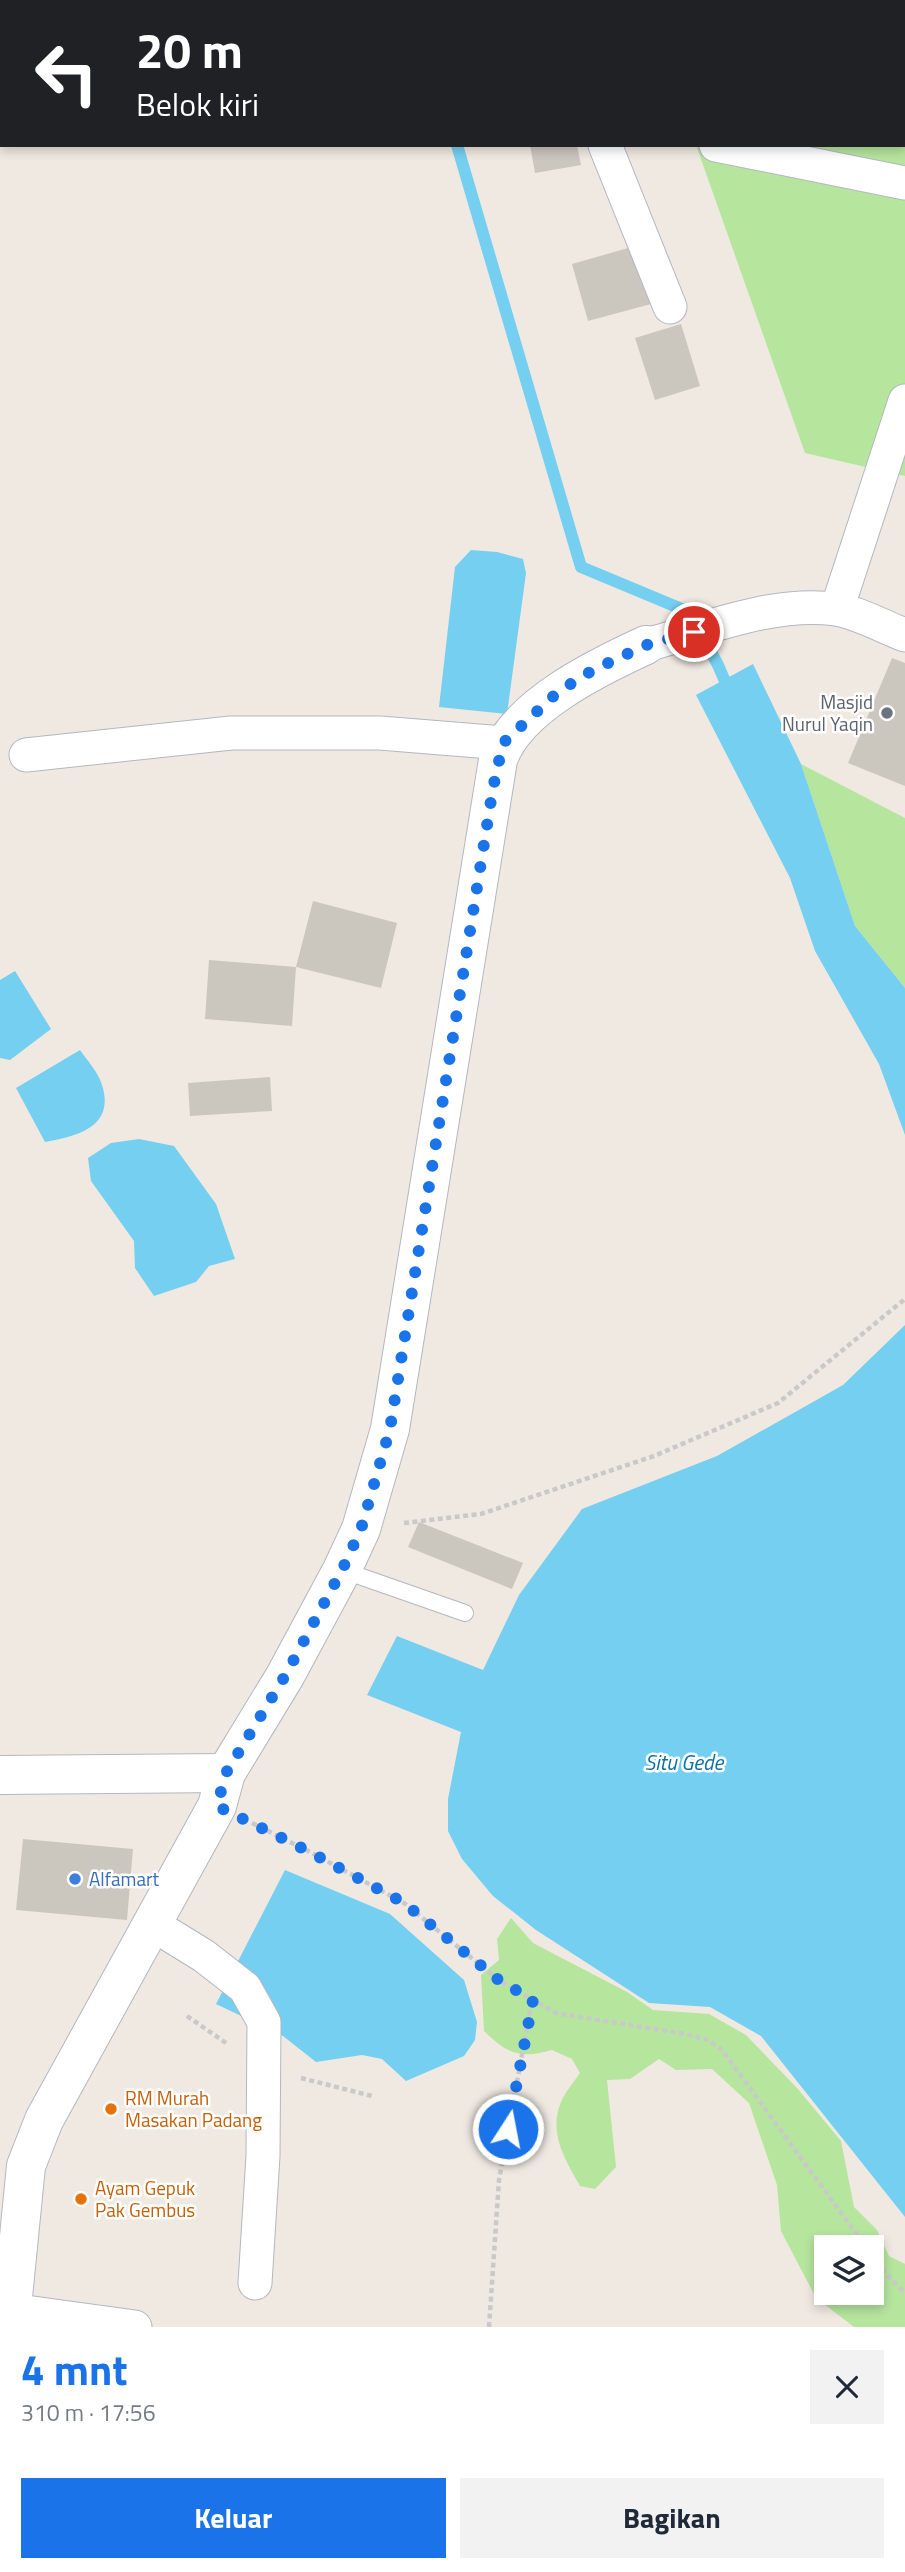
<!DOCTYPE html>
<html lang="id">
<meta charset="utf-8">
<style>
body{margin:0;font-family:"Titillium Web",sans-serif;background:#f2f2f3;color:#1f2937;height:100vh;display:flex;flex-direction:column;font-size:26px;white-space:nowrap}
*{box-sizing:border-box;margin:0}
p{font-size:23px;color:#747a83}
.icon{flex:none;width:38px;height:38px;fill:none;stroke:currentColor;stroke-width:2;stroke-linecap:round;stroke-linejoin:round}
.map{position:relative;height:2327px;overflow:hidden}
.sheet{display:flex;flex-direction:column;background:#fff;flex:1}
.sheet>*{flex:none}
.guide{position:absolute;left:0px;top:0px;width:906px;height:147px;box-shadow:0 4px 10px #0003;background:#202124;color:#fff;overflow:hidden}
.controls{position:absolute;left:814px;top:2235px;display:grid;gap:14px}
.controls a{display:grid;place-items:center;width:70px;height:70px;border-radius:0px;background:#fff;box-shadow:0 4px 10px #0003;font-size:35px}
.pin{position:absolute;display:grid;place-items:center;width:60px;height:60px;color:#fff;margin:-30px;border:4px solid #fff;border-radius:50%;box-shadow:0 2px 7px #0007}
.me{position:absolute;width:77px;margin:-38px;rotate:11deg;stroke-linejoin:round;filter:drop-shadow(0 0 5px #0008)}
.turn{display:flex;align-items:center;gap:24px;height:147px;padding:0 21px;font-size:32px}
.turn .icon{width:91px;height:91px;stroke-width:2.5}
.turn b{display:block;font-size:49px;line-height:60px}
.round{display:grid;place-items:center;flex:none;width:74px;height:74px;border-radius:0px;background:#f2f2f3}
.summary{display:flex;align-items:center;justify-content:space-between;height:119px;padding:0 21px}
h1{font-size:42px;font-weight:700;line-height:52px;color:#1a73e8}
.button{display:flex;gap:14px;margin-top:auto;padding:14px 21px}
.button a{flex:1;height:80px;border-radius:0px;background:#1a73e8;color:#fff;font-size:28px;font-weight:700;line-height:80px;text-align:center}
.button a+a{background:#f2f2f3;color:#1f2937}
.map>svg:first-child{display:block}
.green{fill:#b6e59e;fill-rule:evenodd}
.water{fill:#75cff0}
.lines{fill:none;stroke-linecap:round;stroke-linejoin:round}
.stream{stroke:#75cff0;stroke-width:12}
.building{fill:#cbc7bf}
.service-casing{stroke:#b4b7c1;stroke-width:18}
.minor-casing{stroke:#b4b7c1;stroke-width:35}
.tertiary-casing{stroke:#b4b7c1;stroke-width:40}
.path{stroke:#c9c9c9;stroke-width:4.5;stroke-dasharray:5 3.5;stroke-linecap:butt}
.service{stroke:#fff;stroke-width:16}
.minor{stroke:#fff;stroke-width:33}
.tertiary{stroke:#fff;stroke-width:38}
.route{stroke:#1a73e8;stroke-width:12;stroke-dasharray:0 21.6}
.worship-dot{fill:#6b7280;stroke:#fff;stroke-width:2.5}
.shop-dot{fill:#3f7fe0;stroke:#fff;stroke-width:2.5}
.food-dot{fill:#e8710a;stroke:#fff;stroke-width:2.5}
.labels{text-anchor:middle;stroke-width:5;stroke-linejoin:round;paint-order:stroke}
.worship-label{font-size:19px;fill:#5b616d;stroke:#fff;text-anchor:end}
.shop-label{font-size:19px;fill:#366cbe;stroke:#fff;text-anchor:start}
.food-label{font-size:19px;fill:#c56008;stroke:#fff;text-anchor:start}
.water-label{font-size:21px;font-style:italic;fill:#0d6fa3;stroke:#fff}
</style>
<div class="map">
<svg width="905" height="2327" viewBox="0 0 905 2327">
<rect width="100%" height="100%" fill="#efe9e1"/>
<!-- green -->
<g class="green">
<path d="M905 82V476L805 453 696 145H905Z"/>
<path d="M801 764 905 818V988L855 926Z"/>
<path d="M511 1918 533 1943 627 1992 653 2010 709 2014 746 2035 797 2088 841 2141 854 2207 877 2230 889 2256 905 2264V2327H854L816 2298 781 2231 777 2185 749 2103 712 2069 676 2070 659 2059 630 2079 607 2080 616 2167 595 2189 580 2186C565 2159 548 2133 561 2102 565 2092 574 2082 580 2073L572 2059 552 2050C519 2059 508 2054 484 2031L481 1975 499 1960 497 1939ZM872 2247V2292H826V2247Z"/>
</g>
<!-- water -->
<g class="water">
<path d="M471 550 497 552 523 559 526 573 507 714 439 707 455 567Z"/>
<path d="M753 664 801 764 855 926 905 988V1135L879 1064 815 951 790 878 696 695Z"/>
<path d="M15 971 51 1029 10 1060 0 1058V980Z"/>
<path d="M80 1050C87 1060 97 1071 101 1082 117 1126 79 1136 45 1142L16 1088Z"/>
<path d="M139 1139 174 1146 216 1204 235 1259 209 1266 196 1282 154 1296 135 1268 134 1241 91 1181 88 1158 111 1143Z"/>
<path d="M905 1325V2217L761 2036 710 2007 649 2003 536 1930 493 1896 462 1859 448 1831V1799L461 1732 367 1695 397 1636 483 1670 519 1595 582 1509 717 1456 843 1385Z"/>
<path d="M285 1870 390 1914 464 1980 477 2022 475 2040 464 2056 406 2081 382 2059 362 2055 316 2062 283 2036 216 2004Z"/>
</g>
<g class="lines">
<!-- stream -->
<g class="stream">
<path d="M414 0 415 2"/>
<path d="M457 145 581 567 689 612 718 665 730 693"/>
</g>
</g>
<!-- building -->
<g class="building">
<path d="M530 145H577L581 165 535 173Z"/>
<path d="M635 246 651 304 588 321 572 264Z"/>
<path d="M681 324 700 386 655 400 635 338Z"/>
<path d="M892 658 905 663V786L848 763Z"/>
<path d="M313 901 397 923 381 988 296 967 292 1026 205 1019 209 960 296 967Z"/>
<path d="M270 1077 272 1111 190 1116 188 1083Z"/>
<path d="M419 1522 523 1563 512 1589 408 1547Z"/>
<path d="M23 1839 133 1849 127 1920 16 1910Z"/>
</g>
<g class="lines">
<!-- service casing -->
<g class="service-casing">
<path id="service" d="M342 1570 465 1613"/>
</g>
<!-- minor casing -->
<g class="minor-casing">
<g id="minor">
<path d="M576 0V2"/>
<path d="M605 145 670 307"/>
<path d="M716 145 905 183"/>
<path d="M837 609 905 401"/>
<path d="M646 645C706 629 772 601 835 609 854 611 886 628 905 635"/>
<path d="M26 755 231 733H380L503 743"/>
<path d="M152 1924 204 1956 245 1988 264 2022 263 2156 255 2283"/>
<path d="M11 2310 135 2327"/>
</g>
</g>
<!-- tertiary casing -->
<g class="tertiary-casing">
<g id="tertiary">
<path d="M0 1775 226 1773"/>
<path d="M10 2327 26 2166 44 2120 217 1806 226 1773 285 1676 342 1570 361 1529 390 1429 498 760C515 707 598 667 646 645"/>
</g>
</g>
<!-- path -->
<g class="path">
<path d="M404 1523 481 1514 654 1456 778 1403 905 1299"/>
<path d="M252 1823 310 1852 404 1903 500 1981 556 2013 685 2034 708 2040 722 2050 866 2247"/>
<path d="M187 2016 226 2043"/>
<path d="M301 2078 372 2096"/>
<path d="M872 2255 885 2273 905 2293"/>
<path d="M489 2327 499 2180 532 2000"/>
</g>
<!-- service -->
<use href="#service" class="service"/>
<!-- minor -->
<use href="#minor" class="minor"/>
<!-- tertiary -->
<use href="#tertiary" class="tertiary"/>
</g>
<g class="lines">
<!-- route -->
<path class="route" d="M508 2129 533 2000 500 1981 404 1903 310 1852 217 1806 226 1773 285 1676 342 1570 361 1529 390 1429 493 788 503 743 558 692 593 670 646 645 694 632"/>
</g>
<!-- markers -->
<circle class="worship-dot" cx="887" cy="713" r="7"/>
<circle class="shop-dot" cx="75" cy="1879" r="7"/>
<g class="food-dot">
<circle cx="111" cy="2109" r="7"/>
<circle cx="81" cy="2199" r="7"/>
</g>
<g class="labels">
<!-- worship labels -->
<g class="worship-label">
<text x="873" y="709">Masjid<tspan x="873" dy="22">Nurul Yaqin</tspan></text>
</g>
<!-- shop labels -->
<g class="shop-label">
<text x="89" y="1886">Alfamart</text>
</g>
<!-- food labels -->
<g class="food-label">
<text x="125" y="2105">RM Murah<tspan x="125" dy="22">Masakan Padang</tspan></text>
<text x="95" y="2195">Ayam Gepuk<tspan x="95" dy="22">Pak Gembus</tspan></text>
</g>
<!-- water labels -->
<g class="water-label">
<text x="684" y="1770">Situ Gede</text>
</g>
</g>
</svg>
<div class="controls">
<a><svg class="icon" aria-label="layers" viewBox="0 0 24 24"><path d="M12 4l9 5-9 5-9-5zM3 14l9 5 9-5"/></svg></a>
</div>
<div class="pin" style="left:694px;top:632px;background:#d93025"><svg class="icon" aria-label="arrive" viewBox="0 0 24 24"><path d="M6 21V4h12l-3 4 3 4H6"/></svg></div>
<svg class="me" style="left:508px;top:2129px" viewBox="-20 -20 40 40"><circle r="17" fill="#1a73e8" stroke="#fff" stroke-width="3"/><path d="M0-11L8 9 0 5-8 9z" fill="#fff"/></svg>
<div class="guide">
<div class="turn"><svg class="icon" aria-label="left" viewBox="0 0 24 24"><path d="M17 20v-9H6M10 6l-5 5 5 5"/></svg><div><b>20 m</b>Belok kiri</div></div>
</div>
</div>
<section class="sheet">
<div class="summary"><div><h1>4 mnt</h1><p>310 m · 17:56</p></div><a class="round"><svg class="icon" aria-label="close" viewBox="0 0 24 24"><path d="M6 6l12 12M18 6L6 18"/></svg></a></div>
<div class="button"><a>Keluar</a><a>Bagikan</a></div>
</section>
